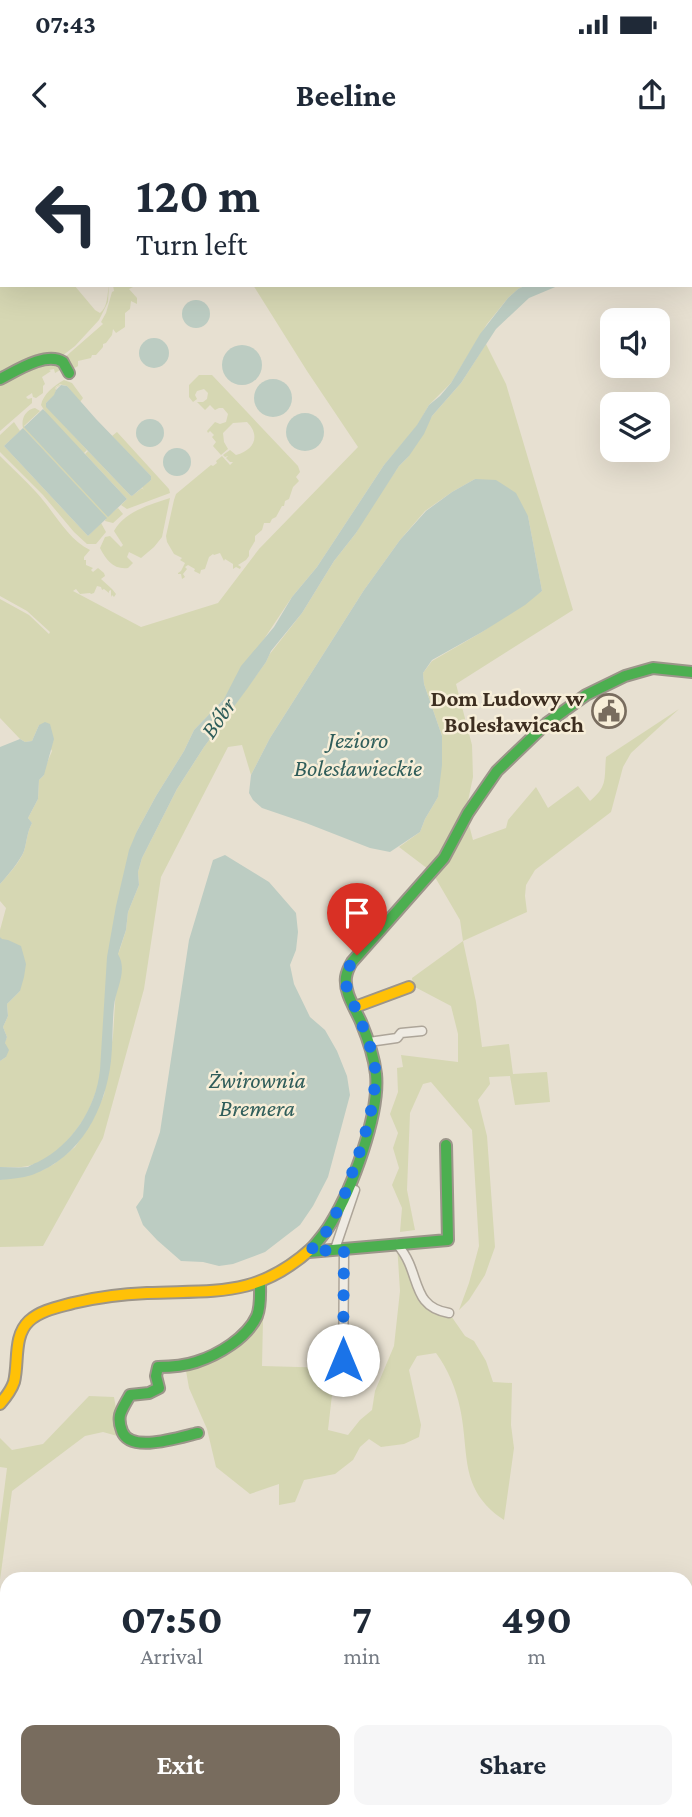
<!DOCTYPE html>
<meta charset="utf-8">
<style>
body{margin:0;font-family:"Crimson Pro",serif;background:#f6f6f7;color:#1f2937;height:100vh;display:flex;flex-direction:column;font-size:26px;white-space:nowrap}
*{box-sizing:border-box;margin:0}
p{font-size:23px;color:#747a83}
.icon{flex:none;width:38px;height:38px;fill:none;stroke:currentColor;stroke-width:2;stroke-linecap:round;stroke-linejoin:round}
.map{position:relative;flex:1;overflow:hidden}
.side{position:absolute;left:0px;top:1432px;width:693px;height:247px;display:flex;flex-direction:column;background:#fff;border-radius:21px 21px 0 0;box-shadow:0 7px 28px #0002}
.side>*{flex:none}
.guide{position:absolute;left:0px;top:0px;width:693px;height:147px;box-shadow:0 7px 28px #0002;background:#fff;color:#1f2937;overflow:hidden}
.controls{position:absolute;left:600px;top:168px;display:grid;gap:14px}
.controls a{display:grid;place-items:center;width:70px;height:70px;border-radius:14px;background:#fff;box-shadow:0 7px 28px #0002;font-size:35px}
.pin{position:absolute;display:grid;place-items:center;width:60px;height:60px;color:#fff;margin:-72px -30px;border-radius:50% 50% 50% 0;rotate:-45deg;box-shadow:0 0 7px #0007}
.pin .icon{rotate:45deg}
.me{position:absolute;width:77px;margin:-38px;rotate:0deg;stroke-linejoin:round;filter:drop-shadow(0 0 5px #0008)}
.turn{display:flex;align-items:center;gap:24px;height:147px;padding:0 21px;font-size:32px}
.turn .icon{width:91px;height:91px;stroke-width:2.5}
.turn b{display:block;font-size:49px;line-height:60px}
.eta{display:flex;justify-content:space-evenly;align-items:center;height:119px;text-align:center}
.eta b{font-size:42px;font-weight:700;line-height:49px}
.primary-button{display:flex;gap:14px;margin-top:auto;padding:14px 21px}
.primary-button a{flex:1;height:80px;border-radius:14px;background:#786c5e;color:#fff;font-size:28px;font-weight:700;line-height:80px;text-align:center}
.primary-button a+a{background:#f6f6f7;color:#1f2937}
.status{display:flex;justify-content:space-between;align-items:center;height:49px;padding:0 35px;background:#fff;direction:ltr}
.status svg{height:19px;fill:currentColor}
header{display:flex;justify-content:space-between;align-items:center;height:91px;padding:0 21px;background:#fff;font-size:32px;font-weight:700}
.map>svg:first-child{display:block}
.green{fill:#d6d7b3}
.water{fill:#bcccc2}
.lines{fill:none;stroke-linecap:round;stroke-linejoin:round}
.street-casing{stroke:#ada599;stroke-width:11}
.fast-casing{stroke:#9c958a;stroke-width:14}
.slow-casing{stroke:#9c958a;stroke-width:14}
.street{stroke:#efebe3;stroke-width:8}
.fast{stroke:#4caf50;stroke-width:10}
.slow{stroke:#ffc107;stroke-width:10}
.route{stroke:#1a73e8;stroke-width:12;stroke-dasharray:0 21.6}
.labels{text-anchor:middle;stroke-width:5;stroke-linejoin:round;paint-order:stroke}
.poi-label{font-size:23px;font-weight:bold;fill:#3d2e20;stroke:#f7eed8;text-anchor:end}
.water-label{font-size:24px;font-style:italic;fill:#2f5d5a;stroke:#f7eed8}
</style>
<div class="status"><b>07:43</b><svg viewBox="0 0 49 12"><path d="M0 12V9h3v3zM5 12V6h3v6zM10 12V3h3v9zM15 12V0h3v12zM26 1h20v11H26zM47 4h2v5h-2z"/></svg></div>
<header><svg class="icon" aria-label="back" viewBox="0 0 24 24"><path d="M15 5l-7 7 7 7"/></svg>Beeline<svg class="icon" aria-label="share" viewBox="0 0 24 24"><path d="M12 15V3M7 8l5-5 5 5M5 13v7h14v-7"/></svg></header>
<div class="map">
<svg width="692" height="1677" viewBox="0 0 692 1677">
<rect width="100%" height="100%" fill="#e7e0d1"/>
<!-- green -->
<g class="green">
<path d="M0 0H175L176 2H2V39L0 38Z"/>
<path d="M458 0H692V17L691 2H454Z"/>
<path d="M2 142V145H74L95 170 100 173C108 167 107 155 109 145L108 162 99 180 75 206 62 216 0 237V144Z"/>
<path d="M113 145H133V147L129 149 137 158V164L131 161 130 169 125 173V187L116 193 113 189 112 195 106 203 103 204V207L96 215H92L91 218 78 221V226L73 229 64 218 103 184 101 182 106 173 112 152 114 151Z"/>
<path d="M253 145H526L518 149 508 158 487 184 451 243 429 265 417 286 384 325 317 427 292 457 224 559 194 590 184 611 156 656 137 691 99 944C94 956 90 970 83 980 71 999 51 1021 28 1026 20 1028 9 1027 0 1027V921L6 917 5 902 7 897 3 887 8 876 7 864 20 851 0 797V790L6 768 0 761V744C8 735 20 722 24 711 27 701 27 692 32 683L28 678 38 659 39 640 44 635V630L52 611 39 585 32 601 25 602 20 599 0 578V459L29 475 49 494 50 492 27 471 0 456V316C12 328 25 340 36 352 54 371 67 399 90 410L84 417V420H86V425L93 428 91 430 93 432 98 428 104 433 105 436 101 439 112 449 116 454 114 457 112 455 111 457V450L109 451V453L104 449 102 450 101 447 97 446 94 453 91 454 90 453 80 454 76 449 73 451 141 487 218 463 259 409 358 307 307 231Z"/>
<path d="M486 204 506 244 573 470 456 544 472 605 473 637 468 661V681L473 700 506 688 508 680 536 647 548 668 578 646 590 661C608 646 604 639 606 617L679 569 631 613 623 627 611 672 535 730 526 745 525 756 527 772 463 801 476 862 482 907 509 904 513 934 547 932 550 962 515 965 510 936 489 937 490 944 478 960 487 996 495 1107 485 1135 469 1160 459 1170 469 1143 479 1106 472 990 431 942 423 944 410 973 407 1050 415 1090 400 1092 402 1068 392 1045 399 1028 393 1008 398 993 390 974 398 952 397 928 403 927 401 915 458 922V894L451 866 413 846 412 838 463 801 460 780 432 732 399 707 420 692 425 679 438 657 442 596 424 544 423 533 432 521 482 492 542 451 528 376 475 339 452 352 425 371 400 400 364 450 270 598 251 635 242 605 228 607 161 737 144 849 103 998 43 1106 0 1107V1040L43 1030 54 1024 75 1007 90 985 104 955 113 896 118 815 126 790 128 772 139 745 138 732 142 718 177 649 204 607 266 522 269 515 302 473 334 421 356 393 366 375 399 326 408 317 432 276 461 243Z"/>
<path d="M50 221 64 225 60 228V230L55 233 54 229 49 230 51 231 42 237 45 244 43 246V253L36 258 33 257 32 253 26 257 28 259 32 258V263L0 291V243Z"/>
<path d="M199 235H212L298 326 300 332 296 337 299 341 293 347 289 359 285 361 284 366H282L276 377 272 379 270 383H264L262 390 255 396V401L249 411V416L246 420 238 425 241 427 240 429 236 427 233 429V424L225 419 224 421 220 413 214 415 213 414 209 417 205 429 201 430 200 434 194 431 195 429 188 425 185 427 187 429 183 434 185 437 182 439 181 434H178V433L181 431 185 423 180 420 182 418 174 414 167 402 166 396 174 360 176 354 211 325 213 326 217 323 216 321 222 316 230 325 233 322H230L226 318 228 316 225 317 223 315 230 310 236 315C254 310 261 296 247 282L233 283 223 293 224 302 228 309 221 315 213 306 216 302 212 297 214 295 210 291 208 293 207 291 215 282 220 284 226 282 228 274 223 268H219L215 270 210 265 205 270 197 262H203L207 259 208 253 204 249 197 251 195 255 197 259 193 262 189 257V245Z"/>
<path d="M64 240 72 243 83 258 80 262 67 246 59 244 60 246 57 245 59 247 56 246 57 249 55 247 56 250 55 255 46 263V266L87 310 84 313 56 289 41 265C43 254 55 245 64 240Z"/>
<path d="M35 268 40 271 24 286 108 376 118 368 123 374 113 383 105 381 106 378 23 288C21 279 25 270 35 268Z"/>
<path d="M14 282 20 291 4 306 88 396 101 383 106 392 96 404H87L74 392 43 355 0 312V295Z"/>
<path d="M117 292 169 349 170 353 127 369 121 365 127 359 85 314 88 311 130 355 132 356 142 348 144 350 142 347 151 340V336L112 296Z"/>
<path d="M170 358 162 397 154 407 141 418 129 412 127 417 133 423 128 428C114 430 106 420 100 408L105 397 110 396 121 407 123 405 114 391C124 372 151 364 170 358Z"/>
<path d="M397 1104 423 1158 449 1173 465 1196 474 1201 486 1221 493 1242 512 1243 511 1285 514 1308 504 1380C458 1349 470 1314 460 1268 456 1249 448 1229 436 1213L417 1216 409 1230 421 1285 419 1297 404 1304 381 1307 369 1299 360 1307 353 1320 335 1334 304 1340 295 1362 279 1365V1344L250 1354 216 1327 207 1289 189 1248 185 1225 251 1191 263 1179 262 1226 335 1228 328 1290 348 1295 360 1280 372 1270 375 1251 394 1206 400 1151Z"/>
<path d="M89 1256 114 1257 121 1297 103 1292 85 1296 12 1351 0 1440V1383L7 1328 0 1327V1298L12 1310 43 1304Z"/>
</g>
<!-- water -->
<g class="water">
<path d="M526 145H560L529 158 496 189 461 243 432 276 424 294 409 316 399 326 356 393 334 421 302 473 271 511 266 522 247 549 204 607 177 649 142 718 138 732 139 745 128 772 126 790 118 814C128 831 116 848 114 866 112 884 113 902 111 921 105 970 81 1017 32 1035 22 1038 11 1039 0 1040V1027C9 1027 19 1028 28 1027 29 1026 37 1022 38 1022 72 1005 96 968 100 930L107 817 116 766 129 710 137 691 156 656 184 611 194 590 224 559 241 526 274 487 292 457 317 427 384 325 417 285 429 265 440 256 451 243 480 194 508 158 518 149Z"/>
<circle cx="196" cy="174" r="14"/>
<circle cx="154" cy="213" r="15"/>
<circle cx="242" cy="225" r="20"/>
<circle cx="273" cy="258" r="19"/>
<path d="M61 245 67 246 96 279 151 336V340L132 356 130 355 46 267V263L54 255 56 250Z"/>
<path d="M43 269 127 359 108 377 24 287Z"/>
<circle cx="305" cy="292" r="19"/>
<circle cx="150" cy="293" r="14"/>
<path d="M23 288 107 378 88 396 4 306Z"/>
<circle cx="177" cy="322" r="14"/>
<path d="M475 339 496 340 516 353 528 376 542 451 525 465 482 492 432 520 423 533 424 544 442 596V625L438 657 425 679 420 692 390 712 370 708 306 683 262 668 253 660 249 653 251 635 270 598 364 450 400 400 426 371 452 352Z"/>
<path d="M45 582 50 584 54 599 44 635 39 640 38 659 28 678 32 683C27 692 27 701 24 711 20 721 8 735 0 744V607L20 599 25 602 32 601 39 585Z"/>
<path d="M225 715 269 742 296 773 298 792 296 810 290 825 294 844 310 877 325 890 337 911 347 936 350 955 328 1037 313 1066 300 1085 265 1112 233 1124 219 1126 203 1122 181 1121 157 1100 143 1085 136 1067 143 1057 145 1036 160 992 189 800 213 720Z"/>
<path d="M0 797 2 799 8 800 21 806 26 824 24 837 20 851 7 864 8 876 3 887 7 897 5 903 9 910 6 917 0 921Z"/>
</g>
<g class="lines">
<!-- street casing -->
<g class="street-casing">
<g id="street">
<path d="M220 2V0"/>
<path d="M356 2 360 0"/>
<path d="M369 902 397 898 401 893 422 891"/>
<path d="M397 1104C402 1110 406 1116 409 1123 419 1146 418 1168 449 1173"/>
<path d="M335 1109 355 1050"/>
<path d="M343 1250 344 1109"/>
</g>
</g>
<!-- fast casing -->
<g class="fast-casing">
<g id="fast">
<path d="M0 239C16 231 46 211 63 222L69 233"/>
<path d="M312 1108C319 1100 326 1092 331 1083 352 1049 380 974 376 934 374 916 368 899 361 882 355 868 344 853 346 837 347 831 349 827 352 822L444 718 468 673 497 631 547 583 586 555 625 536 653 528 692 532"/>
<path d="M309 1112 448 1100 446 1005"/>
<path d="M198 1293C180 1297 130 1314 122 1291 120 1286 119 1280 120 1275 122 1268 127 1261 130 1255L149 1253 159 1248 156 1236 158 1227C171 1227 184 1226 196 1222 218 1215 247 1198 257 1176 261 1166 260 1154 260 1143"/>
</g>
</g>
<!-- slow casing -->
<g class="slow-casing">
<g id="slow">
<path d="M355 867 409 847"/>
<path d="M0 1264C6 1257 11 1251 14 1242 19 1222 13 1196 29 1181 41 1170 59 1167 73 1163 98 1157 123 1154 147 1153 216 1150 257 1158 312 1108"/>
</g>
</g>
<!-- street -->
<use href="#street" class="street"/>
<!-- fast -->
<use href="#fast" class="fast"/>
<!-- slow -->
<use href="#slow" class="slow"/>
</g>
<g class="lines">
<!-- route -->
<path class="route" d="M343 1220 344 1109 309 1112 325 1094 342 1062 363 1002 374 959 375 928 369 902 346 845 347 830 357 815"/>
</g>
<!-- icons -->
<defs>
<g id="civic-ring" transform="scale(1.75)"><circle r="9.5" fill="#f7eed8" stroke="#786c5e" stroke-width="1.5"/><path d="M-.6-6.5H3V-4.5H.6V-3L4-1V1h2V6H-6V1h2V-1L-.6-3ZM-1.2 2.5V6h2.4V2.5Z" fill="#786c5e"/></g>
</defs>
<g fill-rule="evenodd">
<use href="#civic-ring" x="609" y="571"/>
</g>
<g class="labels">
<!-- poi labels -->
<g class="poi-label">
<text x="584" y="566">Dom Ludowy w<tspan x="584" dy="26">Bolesławicach</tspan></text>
</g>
<!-- water labels -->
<g class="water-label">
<text transform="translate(218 578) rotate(-55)" y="8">Bóbr</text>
<text x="358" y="608">Jezioro<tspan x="358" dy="28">Bolesławieckie</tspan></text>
<text x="257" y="948">Żwirownia<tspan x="257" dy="28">Bremera</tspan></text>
</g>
</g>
</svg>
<div class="controls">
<a><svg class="icon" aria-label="sound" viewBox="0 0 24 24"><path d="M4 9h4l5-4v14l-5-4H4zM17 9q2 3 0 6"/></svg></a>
<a><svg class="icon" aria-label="layers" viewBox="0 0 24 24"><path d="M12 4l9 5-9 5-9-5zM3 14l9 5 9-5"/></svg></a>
</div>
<div class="pin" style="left:357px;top:815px;background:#d93025"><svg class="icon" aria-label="arrive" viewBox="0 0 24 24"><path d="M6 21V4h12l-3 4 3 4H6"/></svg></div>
<svg class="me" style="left:343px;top:1220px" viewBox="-20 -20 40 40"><circle r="19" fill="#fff"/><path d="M0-13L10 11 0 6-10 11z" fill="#1a73e8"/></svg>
<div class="guide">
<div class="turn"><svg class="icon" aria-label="left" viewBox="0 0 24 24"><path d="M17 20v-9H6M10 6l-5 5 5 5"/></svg><div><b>120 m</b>Turn left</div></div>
</div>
<section class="side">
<div class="eta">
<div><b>07:50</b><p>Arrival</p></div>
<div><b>7</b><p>min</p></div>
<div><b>490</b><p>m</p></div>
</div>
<div class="primary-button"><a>Exit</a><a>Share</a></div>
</section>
</div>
